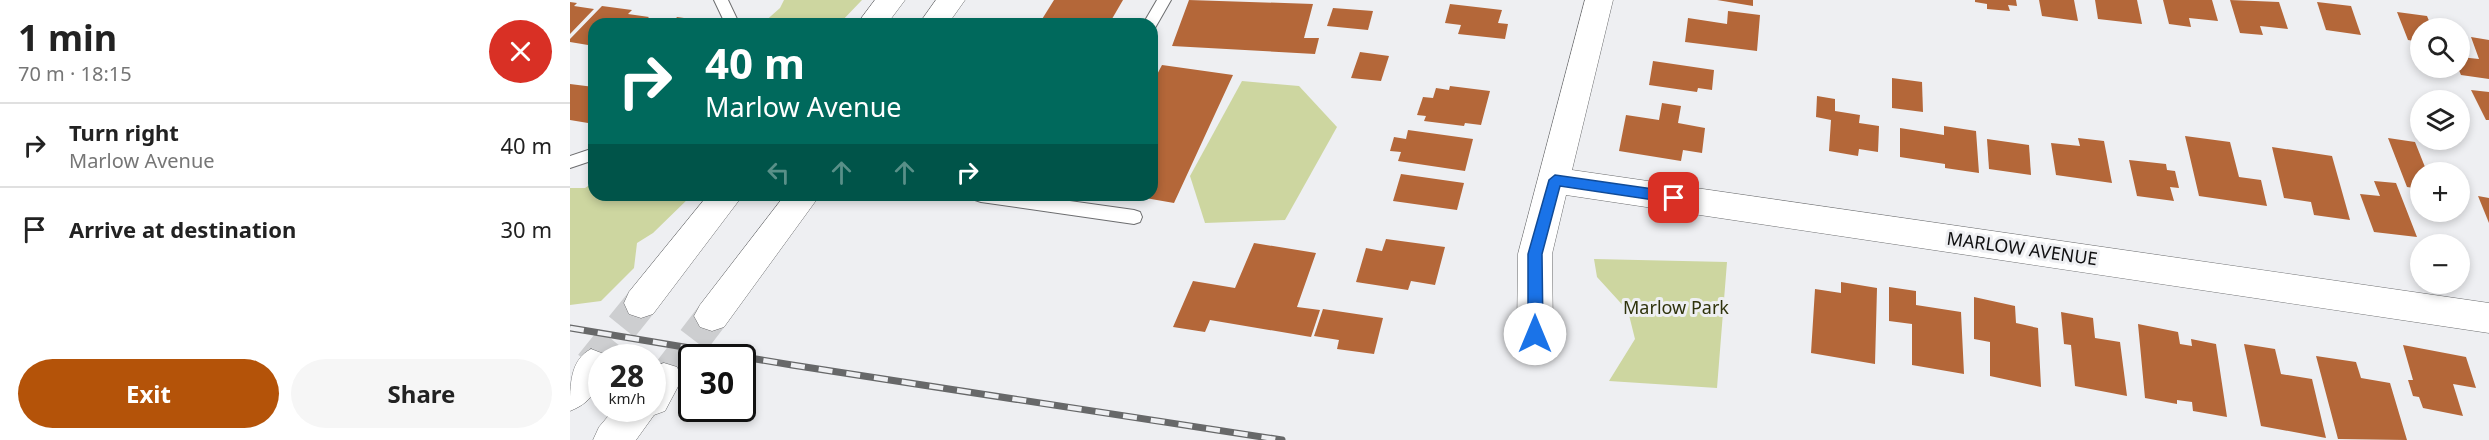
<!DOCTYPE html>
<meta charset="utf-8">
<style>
body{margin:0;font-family:"Noto Sans",sans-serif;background:#f6f6f6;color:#222;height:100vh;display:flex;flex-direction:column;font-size:22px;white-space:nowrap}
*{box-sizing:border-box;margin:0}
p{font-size:20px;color:#767676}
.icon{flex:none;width:33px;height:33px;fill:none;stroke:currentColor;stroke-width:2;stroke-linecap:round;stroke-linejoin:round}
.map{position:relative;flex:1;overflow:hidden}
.panel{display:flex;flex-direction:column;background:#fff;width:570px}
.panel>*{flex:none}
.hud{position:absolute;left:18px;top:18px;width:570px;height:183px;border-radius:18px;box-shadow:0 3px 9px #0003;background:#00695c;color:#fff;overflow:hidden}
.controls{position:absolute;left:1840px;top:18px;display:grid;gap:12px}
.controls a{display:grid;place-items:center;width:60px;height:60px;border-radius:50%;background:#fff;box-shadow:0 3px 9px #0003;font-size:30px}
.speed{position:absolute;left:18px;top:344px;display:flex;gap:12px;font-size:30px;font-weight:700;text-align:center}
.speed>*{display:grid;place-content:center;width:78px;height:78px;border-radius:50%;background:#fff;box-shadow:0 3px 9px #0003;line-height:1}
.speed small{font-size:15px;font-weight:400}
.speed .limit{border:3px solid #111;border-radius:9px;background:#fff;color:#111}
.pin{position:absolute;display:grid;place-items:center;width:51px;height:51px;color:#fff;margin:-26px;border-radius:12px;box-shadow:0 3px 9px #0006}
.me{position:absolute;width:66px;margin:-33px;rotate:0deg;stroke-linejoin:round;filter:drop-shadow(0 0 4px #0008)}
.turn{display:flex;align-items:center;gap:21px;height:126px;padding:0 18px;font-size:27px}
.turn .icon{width:78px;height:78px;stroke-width:2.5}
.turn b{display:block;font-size:42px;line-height:51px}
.lanes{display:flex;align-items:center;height:57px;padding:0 18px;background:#0003;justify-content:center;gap:30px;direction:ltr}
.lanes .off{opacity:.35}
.round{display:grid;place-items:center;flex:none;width:63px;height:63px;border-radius:32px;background:#f6f6f6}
.summary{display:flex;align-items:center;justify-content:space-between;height:102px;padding:0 18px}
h1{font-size:36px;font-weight:700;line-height:45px}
.action{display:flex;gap:12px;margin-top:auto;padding:12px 18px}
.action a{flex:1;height:69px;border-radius:36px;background:#b45309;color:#fff;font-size:24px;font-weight:700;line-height:69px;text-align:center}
.action a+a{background:#f6f6f6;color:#222}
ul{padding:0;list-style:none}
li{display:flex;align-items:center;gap:18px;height:84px;padding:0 18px;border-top:2px solid #e0e0e0}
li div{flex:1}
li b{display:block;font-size:22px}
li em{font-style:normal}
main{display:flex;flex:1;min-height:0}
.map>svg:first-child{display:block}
.green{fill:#cdd6a0}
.building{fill:#b46739}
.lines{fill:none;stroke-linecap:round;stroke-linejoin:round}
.secondary-tunnel{stroke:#cdced0;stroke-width:33;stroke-dasharray:33 16;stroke-linecap:butt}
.service-casing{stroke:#6c6d6f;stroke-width:2}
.minor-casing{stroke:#6c6d6f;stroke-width:1}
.secondary-casing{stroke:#6c6d6f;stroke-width:1}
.service{fill:#fff;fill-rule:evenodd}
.minor{fill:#fff;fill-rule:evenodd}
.secondary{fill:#fff;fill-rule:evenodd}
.rail-casing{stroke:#676869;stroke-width:7}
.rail{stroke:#eeeff2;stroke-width:4.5;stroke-dasharray:14;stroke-linecap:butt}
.route{fill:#1a73e8;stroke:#114b97;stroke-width:1.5}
.labels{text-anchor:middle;stroke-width:6;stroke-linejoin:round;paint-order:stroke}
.street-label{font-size:18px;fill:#101011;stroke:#eeeff2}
.park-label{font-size:18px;fill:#2f330c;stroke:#eeeff2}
</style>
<main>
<section class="panel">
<div class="summary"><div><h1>1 min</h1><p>70 m · 18:15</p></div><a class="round" style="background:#d93025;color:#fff"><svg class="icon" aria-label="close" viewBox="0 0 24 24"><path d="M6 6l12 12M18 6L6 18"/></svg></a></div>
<ul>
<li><svg class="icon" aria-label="right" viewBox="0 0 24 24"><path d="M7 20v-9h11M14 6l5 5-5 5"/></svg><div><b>Turn right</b><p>Marlow Avenue</p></div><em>40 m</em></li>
<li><svg class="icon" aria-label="arrive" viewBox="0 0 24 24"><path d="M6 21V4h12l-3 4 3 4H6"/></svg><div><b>Arrive at destination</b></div><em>30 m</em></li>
</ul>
<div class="action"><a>Exit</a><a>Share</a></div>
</section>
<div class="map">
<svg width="1919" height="440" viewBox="0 0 1919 440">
<rect width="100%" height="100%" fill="#eeeff2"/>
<!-- green -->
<g class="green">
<path d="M214 0H292L269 24H192L210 8Z"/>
<path d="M672 81 729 86 767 127 715 220 635 223 620 176Z"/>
<path d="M24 182V195H122L83 233 67 243 64 268 31 301 0 305V188H15Z"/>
<path d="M1024 259 1157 262 1147 388 1039 381 1065 339 1058 311 1027 277Z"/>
</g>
<!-- building -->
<g class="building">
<path d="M484 0H553L539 24H469Z"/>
<path d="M619 0 743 4 734 38H749L745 54 602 46Z"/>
<path d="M1147 0H1183V6Z"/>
<path d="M1405 0H1446L1447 6 1438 5 1440 11 1417 9V4L1405 2Z"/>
<path d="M1469 0H1504L1508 21 1472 16Z"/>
<path d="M1525 0H1567L1572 24 1528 19Z"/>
<path d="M1593 0H1642L1648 21 1619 18 1621 27 1599 24Z"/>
<path d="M1660 0 1709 2 1718 29 1690 26 1693 35 1670 33Z"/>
<path d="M0 2 7 3 4 6 24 9 0 34Z"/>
<path d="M1747 2 1781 6 1791 35 1756 30Z"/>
<path d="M880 4 932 10 928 23 938 24 935 39 888 34 891 25 875 23Z"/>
<path d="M32 6 62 10 58 14 79 17 72 24H24V46L0 42V39Z"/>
<path d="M763 8 803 11 798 30 757 26Z"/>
<path d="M1158 11 1190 15 1187 51 1115 42 1118 18 1157 24Z"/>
<path d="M1827 12 1857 16 1862 28H1851V49L1847 48 1844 41 1838 40Z"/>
<path d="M107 17 121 19 118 22 120 24H78L84 18 104 21Z"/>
<path d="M1901 37 1919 40V79L1891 75 1888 68H1890V57L1909 59Z"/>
<path d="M790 52 819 56 811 81 781 78Z"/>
<path d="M1083 61 1144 70 1142 90 1128 88 1127 92 1079 85Z"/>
<path d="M592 65 663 75 604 203 564 196 582 195V84Z"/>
<path d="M1322 78 1352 82 1353 112 1322 108Z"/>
<path d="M0 84 24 87V124L0 120Z"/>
<path d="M880 86 920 91 911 125 895 123 894 126 854 121 856 116 847 115 853 97 863 98 866 88 879 90Z"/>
<path d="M1901 90 1919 92V120H1916Z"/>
<path d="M1247 96 1265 99V111L1290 115 1289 123 1309 126 1308 152 1289 149 1288 156 1259 151 1261 120 1246 117Z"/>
<path d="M1092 103 1111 106 1108 123 1135 128 1132 153 1113 150 1111 161 1049 151 1056 115 1089 120Z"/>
<path d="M1374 126 1406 131 1409 173 1375 168V164L1330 157V128L1374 135Z"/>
<path d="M838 130 903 139 895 171 828 161 831 152 820 151 824 137 836 139Z"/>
<path d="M1615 136 1660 142 1669 177 1691 180 1697 206 1629 196Z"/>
<path d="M1508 138 1534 141 1542 183 1486 175 1481 143 1510 146Z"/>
<path d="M1818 138 1845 142 1857 172H1851V189L1837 187Z"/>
<path d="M1417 139 1459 145 1461 175 1419 169Z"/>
<path d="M1702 147 1762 156 1780 220 1744 215 1741 202 1714 198Z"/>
<path d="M1559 160 1596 164 1597 170 1605 171 1609 188 1600 187 1604 201 1567 196Z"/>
<path d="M831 174 894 183 887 210 823 201Z"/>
<path d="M1804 181 1826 183 1847 237 1804 232 1790 194 1810 196Z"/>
<path d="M1908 196 1919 198V223Z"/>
<path d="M816 239 875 247 865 285 841 281 838 290 786 282 796 248 812 251Z"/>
<path d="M684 243 746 253 727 307 750 310 741 337 640 320 635 332 603 327 623 281 665 288Z"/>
<path d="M1271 282 1307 288 1305 364 1241 353 1245 289 1271 293Z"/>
<path d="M1319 287 1346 291V305L1391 312 1394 374 1342 365V324L1319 321Z"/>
<path d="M1404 297 1445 306 1446 323 1468 328 1471 387 1420 376V342L1404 339Z"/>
<path d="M753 309 813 318 804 354 767 349 769 340 744 336Z"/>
<path d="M1491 312 1523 318 1525 338 1550 342 1557 396 1505 386 1501 345 1494 344Z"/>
<path d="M1568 324 1608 332 1610 344 1622 346 1621 339 1646 344 1657 417 1623 411 1622 402 1607 400V404L1575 398Z"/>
<path d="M1674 344 1705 349 1711 374 1742 379 1756 438 1691 426Z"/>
<path d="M1833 345 1896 357 1906 388 1883 384 1893 416 1853 408 1849 397 1843 396 1838 380H1843Z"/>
<path d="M1746 356 1786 362 1791 378 1820 383 1837 440 1768 439Z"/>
</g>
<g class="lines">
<!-- secondary-tunnel -->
<g class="secondary-tunnel">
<path d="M21 365 71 303"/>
<path d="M94 379 142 316"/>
</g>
<!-- service casing -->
<g class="service-casing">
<g id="service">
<path d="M144 0H158L167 19 165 24H151L153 19Z"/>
<path d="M587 0H601L585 28 582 29V24H573Z"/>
<path d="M24 148V160L0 168V156Z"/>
<path d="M403 195H457L564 210 570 212 572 217 570 222 564 224 411 202 405 200Z"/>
</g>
</g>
<!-- minor casing -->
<g class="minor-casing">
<path id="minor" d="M1015 0H1043L1002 170 1919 303V333L996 195 982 254 983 334 978 345 965 350 952 345 947 334 948 254Z"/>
</g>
<!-- secondary casing -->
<g class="secondary-casing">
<g id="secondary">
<path d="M305 0H335L317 24H287Z"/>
<path d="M366 0H395L378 24H349Z"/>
<path d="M138 195H173L83 314 71 318 59 314 54 303 59 292Z"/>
<path d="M215 195H250L154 327 142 331 130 327 124 316 130 305Z"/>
<path d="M21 349 34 354 35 357H32C32 382 26 401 0 411 0 384 0 360 21 349Z"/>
<path d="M94 363 107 367 112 379 95 411 84 415 66 440H23L29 427 45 408H82V367Z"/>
</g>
</g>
<!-- service -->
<use href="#service" class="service"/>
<!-- minor -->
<use href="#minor" class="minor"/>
<!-- secondary -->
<use href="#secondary" class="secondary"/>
<!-- rail casing -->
<g class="rail-casing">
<path id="rail" d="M0 328 222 365 712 440"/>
</g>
<!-- rail -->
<use href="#rail" class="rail"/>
</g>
<!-- route -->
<path class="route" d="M985 175 1104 192 1111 198 1104 203 990 186 972 254 973 334 970 338 965 340 960 338 958 334V254L979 180Z"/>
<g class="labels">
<!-- street labels -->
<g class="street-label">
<text transform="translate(1452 249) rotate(8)" y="6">MARLOW AVENUE</text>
</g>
<!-- park labels -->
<g class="park-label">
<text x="1106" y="314">Marlow Park</text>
</g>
</g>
</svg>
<div class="controls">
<a><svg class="icon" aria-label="search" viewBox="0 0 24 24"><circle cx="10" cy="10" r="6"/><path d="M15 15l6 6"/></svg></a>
<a><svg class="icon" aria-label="layers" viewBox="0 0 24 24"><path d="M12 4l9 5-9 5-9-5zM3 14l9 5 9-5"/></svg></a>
<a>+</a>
<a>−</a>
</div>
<div class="speed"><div>28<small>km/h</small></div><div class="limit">30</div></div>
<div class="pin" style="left:1104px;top:198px;background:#d93025"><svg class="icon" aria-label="arrive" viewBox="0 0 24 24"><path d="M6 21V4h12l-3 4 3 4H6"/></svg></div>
<svg class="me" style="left:965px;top:334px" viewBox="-20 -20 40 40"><circle r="19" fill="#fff"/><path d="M0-13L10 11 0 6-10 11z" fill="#1a73e8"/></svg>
<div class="hud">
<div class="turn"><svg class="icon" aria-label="right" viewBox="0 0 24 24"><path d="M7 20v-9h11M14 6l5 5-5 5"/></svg><div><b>40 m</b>Marlow Avenue</div></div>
<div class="lanes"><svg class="icon off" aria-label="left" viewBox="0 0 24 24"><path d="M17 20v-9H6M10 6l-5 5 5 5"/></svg><svg class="icon off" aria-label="ahead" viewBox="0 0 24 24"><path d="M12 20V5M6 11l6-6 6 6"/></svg><svg class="icon off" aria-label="ahead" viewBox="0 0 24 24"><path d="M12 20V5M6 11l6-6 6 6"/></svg><svg class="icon" aria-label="right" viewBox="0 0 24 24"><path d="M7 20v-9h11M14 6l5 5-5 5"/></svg></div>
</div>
</div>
</main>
